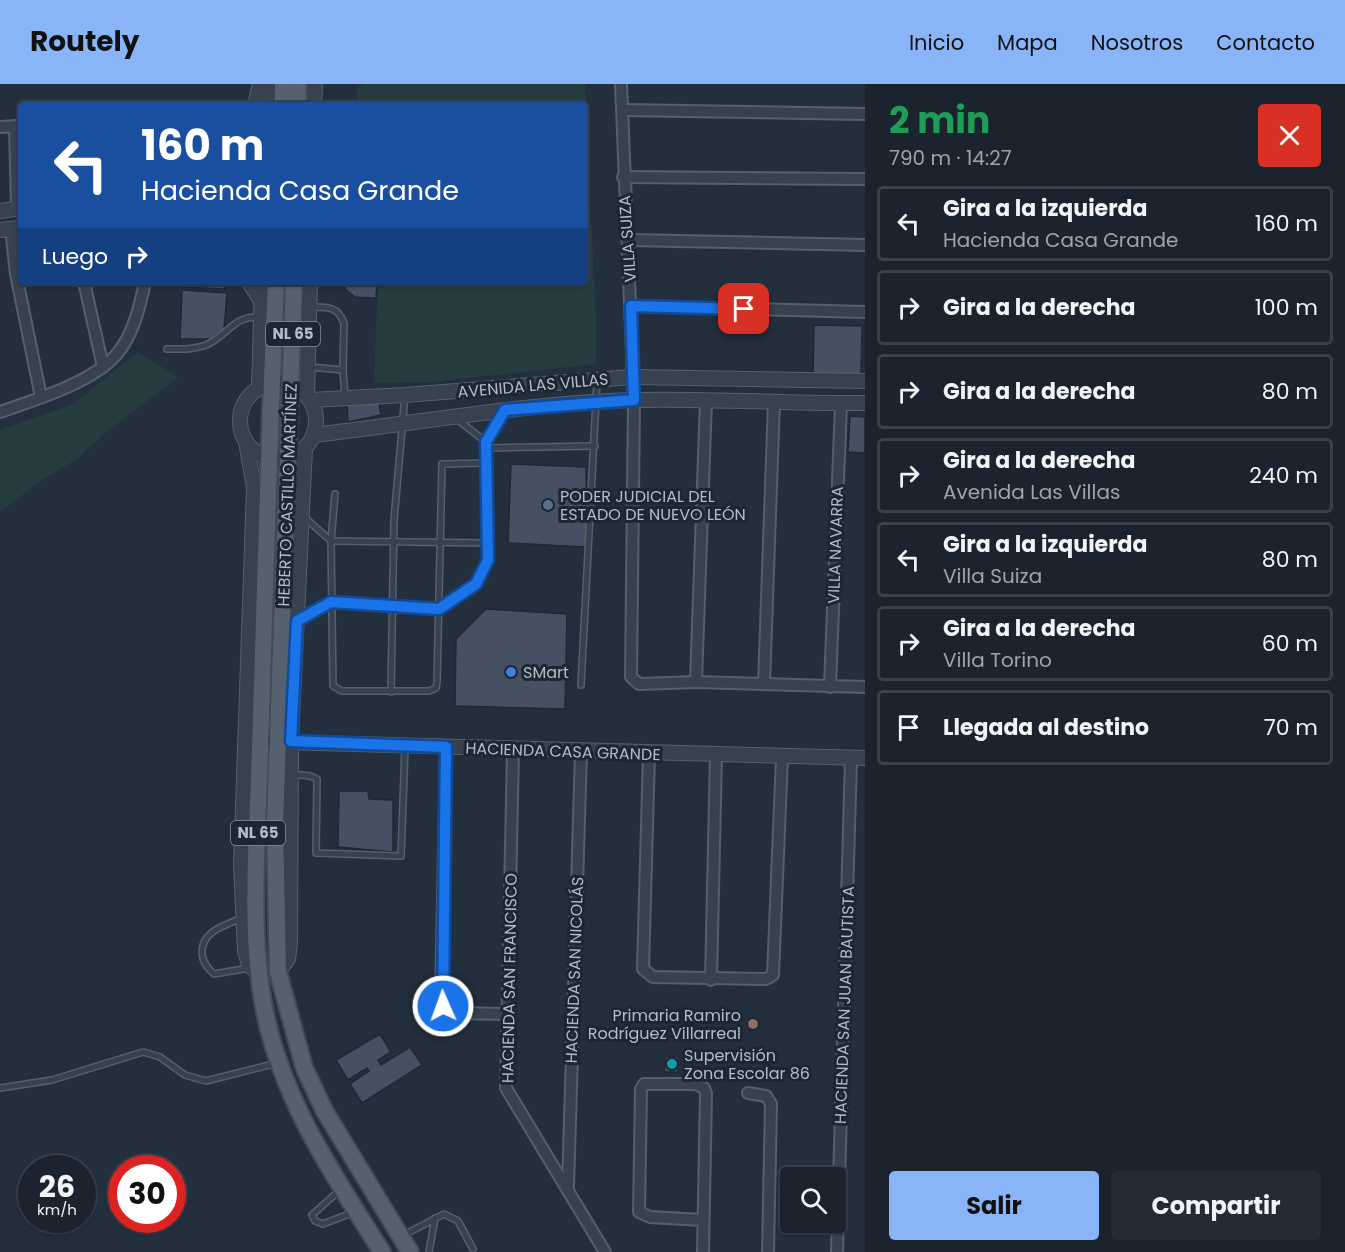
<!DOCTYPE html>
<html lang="es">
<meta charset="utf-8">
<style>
body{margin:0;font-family:Poppins,sans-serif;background:#242b36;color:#f1f3f6;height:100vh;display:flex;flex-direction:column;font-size:22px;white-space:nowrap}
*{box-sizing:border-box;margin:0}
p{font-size:20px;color:#a0a4aa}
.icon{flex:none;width:33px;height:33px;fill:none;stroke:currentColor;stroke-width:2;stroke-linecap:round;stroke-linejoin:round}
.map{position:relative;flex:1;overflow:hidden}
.panel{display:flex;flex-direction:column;background:#1b232e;width:480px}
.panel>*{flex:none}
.top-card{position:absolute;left:18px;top:18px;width:570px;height:183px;border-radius:6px;box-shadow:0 2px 4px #0004,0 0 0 2px #39404a;background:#1a4fa0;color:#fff;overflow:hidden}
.fabs{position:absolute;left:780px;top:1083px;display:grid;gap:12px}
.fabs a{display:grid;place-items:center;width:66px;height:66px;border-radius:6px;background:#1b232e;box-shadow:0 2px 4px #0004,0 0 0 2px #39404a;font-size:30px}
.speed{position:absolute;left:18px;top:1071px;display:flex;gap:12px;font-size:30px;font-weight:700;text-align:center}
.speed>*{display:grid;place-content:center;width:78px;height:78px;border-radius:50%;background:#1b232e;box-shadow:0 2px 4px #0004,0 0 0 2px #39404a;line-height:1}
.speed small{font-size:15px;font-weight:400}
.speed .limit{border:9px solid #d22;background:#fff;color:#111}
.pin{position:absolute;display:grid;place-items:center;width:51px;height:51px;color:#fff;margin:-26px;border-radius:12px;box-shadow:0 3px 9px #0006}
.me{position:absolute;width:66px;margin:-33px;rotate:358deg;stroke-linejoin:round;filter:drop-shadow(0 0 4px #0008)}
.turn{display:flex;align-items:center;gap:21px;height:126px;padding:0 24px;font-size:27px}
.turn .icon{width:78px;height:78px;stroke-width:2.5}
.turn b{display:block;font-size:42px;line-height:51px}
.then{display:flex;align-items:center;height:57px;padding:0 24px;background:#0003;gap:12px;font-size:22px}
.round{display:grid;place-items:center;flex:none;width:63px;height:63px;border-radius:6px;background:#242b36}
.summary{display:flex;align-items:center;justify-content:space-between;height:102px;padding:0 24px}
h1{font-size:36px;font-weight:700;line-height:45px;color:#1e9e55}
.cta{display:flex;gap:12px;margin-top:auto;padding:12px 24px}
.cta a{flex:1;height:69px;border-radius:6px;background:#8ab4f8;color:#111;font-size:24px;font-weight:700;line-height:69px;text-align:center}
.cta a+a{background:#242b36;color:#f1f3f6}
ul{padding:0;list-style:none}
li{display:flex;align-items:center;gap:18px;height:75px;margin:0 12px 9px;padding:0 12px;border:3px solid #39404a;border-radius:6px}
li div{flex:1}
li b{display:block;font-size:22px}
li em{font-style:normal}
header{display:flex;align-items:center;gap:36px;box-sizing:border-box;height:84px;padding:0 30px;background:#8ab4f8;color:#111}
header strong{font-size:28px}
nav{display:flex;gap:33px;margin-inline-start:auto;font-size:21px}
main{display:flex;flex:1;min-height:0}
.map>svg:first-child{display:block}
.green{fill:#263c3f}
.building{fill:#455162;stroke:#1f2835;stroke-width:1.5}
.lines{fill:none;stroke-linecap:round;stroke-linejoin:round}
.service-casing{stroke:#565f6c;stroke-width:8}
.minor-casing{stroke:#565f6c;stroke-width:14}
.tertiary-casing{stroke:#565f6c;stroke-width:16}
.primary-casing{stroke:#414a57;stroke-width:20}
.service{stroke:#38414e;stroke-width:5}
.minor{stroke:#38414e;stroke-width:10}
.tertiary{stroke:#38414e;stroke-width:14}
.primary{stroke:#56606e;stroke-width:16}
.route-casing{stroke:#114b97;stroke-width:15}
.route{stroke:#1a73e8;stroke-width:10}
.service-dot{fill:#5c6f8a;stroke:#1d2633;stroke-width:2}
.shop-dot{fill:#3f7fe0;stroke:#1d2633;stroke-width:2}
.education-dot{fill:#8d6e63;stroke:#1d2633;stroke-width:2}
.culture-dot{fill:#0f9aa8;stroke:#1d2633;stroke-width:2}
.labels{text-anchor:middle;stroke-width:6;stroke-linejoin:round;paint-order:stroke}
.shield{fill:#1d2633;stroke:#878f9c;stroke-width:1.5}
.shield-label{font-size:15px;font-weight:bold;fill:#b4bcc9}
.street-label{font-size:16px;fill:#b4bcc9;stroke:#1d2633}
.poi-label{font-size:16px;fill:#b4bcc9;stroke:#1d2633;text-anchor:start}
</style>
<header>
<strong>Routely</strong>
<nav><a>Inicio</a><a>Mapa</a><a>Nosotros</a><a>Contacto</a></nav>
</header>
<main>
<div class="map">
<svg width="865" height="1168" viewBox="0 0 865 1168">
<rect width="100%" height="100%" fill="#242f3e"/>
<!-- green -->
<g class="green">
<path d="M365 0H585L596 237V280L432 298 374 299 378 198H585V21H358L357 3Z"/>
<path d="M138 268 178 293 104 350 77 375 42 396 0 428V346L73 320Z"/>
</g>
<!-- building -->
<g class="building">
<path d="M183 198H226L225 205 183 203Z"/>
<path d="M346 198H377L376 214 355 213 345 205Z"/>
<path d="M182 206 227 209 224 245 210 255H180Z"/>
<path d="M814 241 862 242 861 291 813 290Z"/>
<path d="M347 317 379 318 381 331 348 338Z"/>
<path d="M850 332 865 333V369L848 368Z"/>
<path d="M511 380 586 383 587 463 508 459Z"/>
<path d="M486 525 567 530 565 625 455 622 456 555Z"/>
<path d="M339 707H368L369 715 393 716V768L338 763Z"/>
<path d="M380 950 391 968 378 976 381 981 410 963 422 981 362 1019 350 1000 369 987 367 984 348 996 336 976Z"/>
<path d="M666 973H678V988H664Z"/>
</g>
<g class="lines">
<!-- service casing -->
<g class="service-casing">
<g id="service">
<path d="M167 265C180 265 193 266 206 261 226 253 236 229 260 234"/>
<path d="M309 283 343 286 344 239C338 222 327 223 311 223"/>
<path d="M343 286 345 313"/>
<path d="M458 336 486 358"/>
<path d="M486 364 595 362"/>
<path d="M335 410 331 457 333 602 342 607H429L436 604 437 598 442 380 486 379"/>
<path d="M303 432 331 457 487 459"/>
<path d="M298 537 331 518 439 525 476 500 488 476 486 358 504 328"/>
<path d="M581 601 597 297"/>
<path d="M391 608 394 436 405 311"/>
<path d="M292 690 310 692 317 695 316 769 401 772 405 664"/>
<path d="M242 834C224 842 201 847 202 870 203 878 208 885 214 890L249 884"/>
<path d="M0 1004 52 996 143 968 160 973 185 991 206 997 277 979"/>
<path d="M341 1105 312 1131 315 1137 323 1140 354 1128"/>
<path d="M402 1152 444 1130 458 1137 473 1165"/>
<path d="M429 1168 435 1134"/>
</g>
</g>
<!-- minor casing -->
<g class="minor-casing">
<g id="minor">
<path d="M621 0 634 316 631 593 639 600 696 598 865 603"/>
<path d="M622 26 865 30"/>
<path d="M15 42 17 125"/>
<path d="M0 43 21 42"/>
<path d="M623 93 865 95"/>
<path d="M11 145 16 190 41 313"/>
<path d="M628 156 865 161"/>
<path d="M84 198 103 283"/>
<path d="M631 222 865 228"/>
<path d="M0 328C35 316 91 299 116 271 133 252 140 222 145 198"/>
<path d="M696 598 706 316"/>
<path d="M764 600 774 318"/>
<path d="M830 603 841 320"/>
<path d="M446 663 441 916 443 922 454 929 508 930"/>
<path d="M513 666 506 1004 605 1168"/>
<path d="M649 670 643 885 653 893 766 895 773 891 782 673"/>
<path d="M711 896 716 671"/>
<path d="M748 1009 766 1012 771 1020 768 1168"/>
<path d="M568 1103 581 668"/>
<path d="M703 1168 706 1009 704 1004 696 1000H644L641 1005 639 1128 650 1133 703 1136"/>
<path d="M837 1168 851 674"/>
</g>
</g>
<!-- tertiary casing -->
<g class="tertiary-casing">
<g id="tertiary">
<path d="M255 21 260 0"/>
<path d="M267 21 268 0"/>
<path d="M314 21 315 0"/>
<path d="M0 127 21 124"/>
<path d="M0 146 21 144"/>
<path d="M249 198 262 219"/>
<circle cx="278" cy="337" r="38"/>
<path d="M259 304 262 198"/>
<path d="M307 310 310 198"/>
<path d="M310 316 405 311 632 293 865 297"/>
<path d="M313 351C420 339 526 319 633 316 711 314 788 320 865 319"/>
<path d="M246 358 254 404 241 781 245 867 249 881 260 891"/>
<path d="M247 657 865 674"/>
<path d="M278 888 288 875 290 860 291 657 305 364"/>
</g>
</g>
<!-- primary casing -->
<g class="primary-casing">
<g id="primary">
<path d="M283 21V0"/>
<path d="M297 21 298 0"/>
<path d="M276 198C269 354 265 509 260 665 258 756 246 861 270 950 292 1031 338 1098 382 1168"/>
<path d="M294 198 275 738 278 888 304 983 324 1026 410 1168"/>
</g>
</g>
<!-- service -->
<use href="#service" class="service"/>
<!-- minor -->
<use href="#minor" class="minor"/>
<!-- tertiary -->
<use href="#tertiary" class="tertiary"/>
<!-- primary -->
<use href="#primary" class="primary"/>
</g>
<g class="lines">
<!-- route casing -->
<g class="route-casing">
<path id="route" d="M443 922 446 663 291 657 297 537 331 518 439 525 476 500 488 476 486 358 505 326 634 316 631 222 744 225"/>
</g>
<!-- route -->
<use href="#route" class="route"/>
</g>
<!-- markers -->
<circle class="service-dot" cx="548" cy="421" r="6"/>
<circle class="shop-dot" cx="511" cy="588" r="6"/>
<circle class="education-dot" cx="753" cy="940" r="6"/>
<circle class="culture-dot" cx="672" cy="980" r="6"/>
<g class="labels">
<!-- shield labels -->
<g class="shield">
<rect x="266" y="238" width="54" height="24" rx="4.5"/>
<rect x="231" y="737" width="54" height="24" rx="4.5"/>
</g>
<g class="shield-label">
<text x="293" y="255">NL 65</text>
<text x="258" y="754">NL 65</text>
</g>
<!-- street labels -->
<g class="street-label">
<text transform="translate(627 155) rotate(-94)" y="6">VILLA SUIZA</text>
<text transform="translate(533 301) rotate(-5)" y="6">AVENIDA LAS VILLAS</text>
<text transform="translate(287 411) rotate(-88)" y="6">HEBERTO CASTILLO MARTÍNEZ</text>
<text transform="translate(835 461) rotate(-88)" y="6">VILLA NAVARRA</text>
<text transform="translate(563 667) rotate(2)" y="6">HACIENDA CASA GRANDE</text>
<text transform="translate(574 886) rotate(-88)" y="6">HACIENDA SAN NICOLÁS</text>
<text transform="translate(509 894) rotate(-89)" y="6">HACIENDA SAN FRANCISCO</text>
<text transform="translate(844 921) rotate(-88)" y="6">HACIENDA SAN JUAN BAUTISTA</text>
</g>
<!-- poi labels -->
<g class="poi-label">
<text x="560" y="418">PODER JUDICIAL DEL<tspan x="560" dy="18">ESTADO DE NUEVO LEÓN</tspan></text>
<text x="523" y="594">SMart</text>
<text x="741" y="937" text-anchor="end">Primaria Ramiro<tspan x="741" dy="18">Rodríguez Villarreal</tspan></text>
<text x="684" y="977">Supervisión<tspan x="684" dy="18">Zona Escolar 86</tspan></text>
</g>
</g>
</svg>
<div class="fabs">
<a><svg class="icon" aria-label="search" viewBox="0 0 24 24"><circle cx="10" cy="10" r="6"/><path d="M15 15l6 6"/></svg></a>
</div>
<div class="speed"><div>26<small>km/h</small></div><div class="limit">30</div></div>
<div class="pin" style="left:744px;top:225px;background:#d93025"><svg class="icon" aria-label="arrive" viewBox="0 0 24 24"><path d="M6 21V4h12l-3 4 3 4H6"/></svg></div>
<svg class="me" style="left:443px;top:922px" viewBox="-20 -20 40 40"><circle r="17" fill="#1a73e8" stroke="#fff" stroke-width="3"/><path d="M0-11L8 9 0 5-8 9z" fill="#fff"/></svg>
<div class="top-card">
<div class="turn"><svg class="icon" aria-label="left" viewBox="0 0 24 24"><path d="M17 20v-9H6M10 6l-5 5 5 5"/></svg><div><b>160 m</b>Hacienda Casa Grande</div></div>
<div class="then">Luego<svg class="icon" aria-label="right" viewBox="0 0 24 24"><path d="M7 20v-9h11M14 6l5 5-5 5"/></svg></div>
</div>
</div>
<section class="panel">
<div class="summary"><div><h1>2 min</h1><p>790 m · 14:27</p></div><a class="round" style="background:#d93025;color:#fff"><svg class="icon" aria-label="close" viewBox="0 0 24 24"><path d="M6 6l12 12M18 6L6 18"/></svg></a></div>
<ul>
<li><svg class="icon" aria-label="left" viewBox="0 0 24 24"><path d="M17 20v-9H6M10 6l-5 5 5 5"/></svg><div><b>Gira a la izquierda</b><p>Hacienda Casa Grande</p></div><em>160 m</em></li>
<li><svg class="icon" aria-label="right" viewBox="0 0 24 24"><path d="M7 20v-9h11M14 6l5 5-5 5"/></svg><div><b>Gira a la derecha</b></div><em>100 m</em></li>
<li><svg class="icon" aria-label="right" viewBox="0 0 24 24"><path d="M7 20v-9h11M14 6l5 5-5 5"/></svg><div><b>Gira a la derecha</b></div><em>80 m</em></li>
<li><svg class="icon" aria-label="right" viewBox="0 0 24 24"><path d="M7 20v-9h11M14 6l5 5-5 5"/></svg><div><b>Gira a la derecha</b><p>Avenida Las Villas</p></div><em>240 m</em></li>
<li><svg class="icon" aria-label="left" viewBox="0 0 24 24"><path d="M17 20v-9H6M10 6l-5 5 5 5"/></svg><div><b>Gira a la izquierda</b><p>Villa Suiza</p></div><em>80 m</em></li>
<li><svg class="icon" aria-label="right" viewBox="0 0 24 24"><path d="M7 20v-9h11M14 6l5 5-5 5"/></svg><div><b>Gira a la derecha</b><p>Villa Torino</p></div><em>60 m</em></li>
<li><svg class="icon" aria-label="arrive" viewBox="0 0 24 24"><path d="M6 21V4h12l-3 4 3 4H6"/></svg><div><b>Llegada al destino</b></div><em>70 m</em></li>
</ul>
<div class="cta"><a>Salir</a><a>Compartir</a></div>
</section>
</main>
